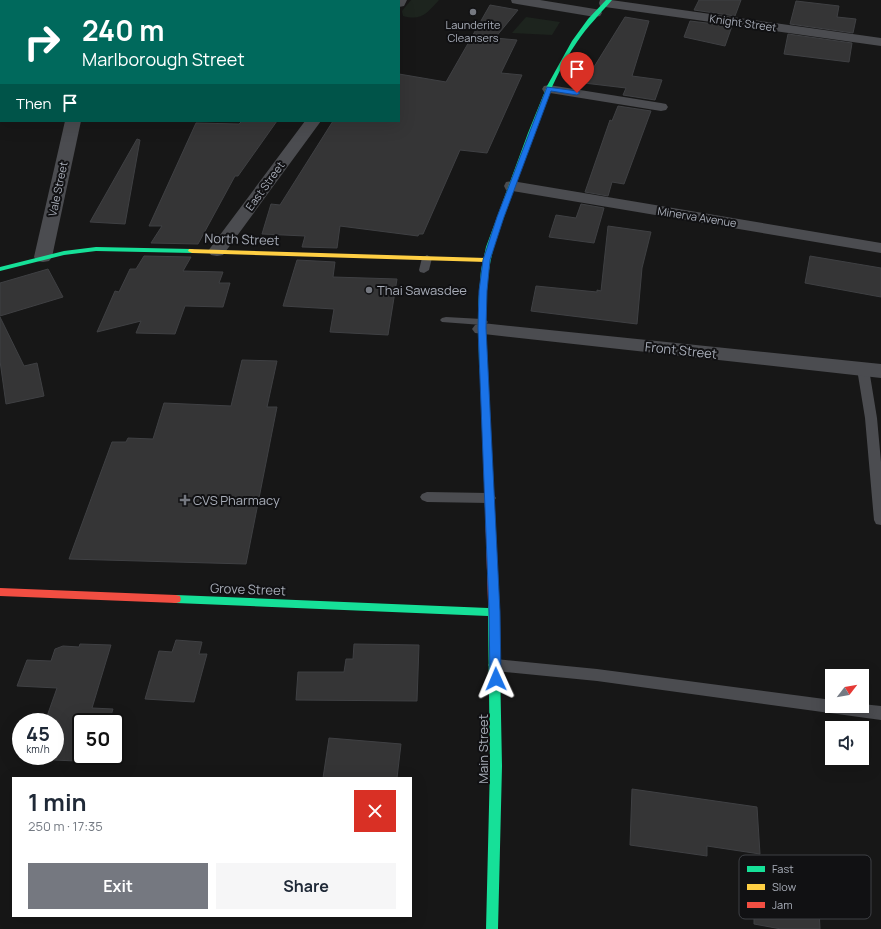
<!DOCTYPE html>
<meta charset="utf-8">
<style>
body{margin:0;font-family:Manrope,sans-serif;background:#f6f6f7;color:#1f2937;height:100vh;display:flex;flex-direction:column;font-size:15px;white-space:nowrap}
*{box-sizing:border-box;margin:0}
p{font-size:13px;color:#747a83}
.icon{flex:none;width:22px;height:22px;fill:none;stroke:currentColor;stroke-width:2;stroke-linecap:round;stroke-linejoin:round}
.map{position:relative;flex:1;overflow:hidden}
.side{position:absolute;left:12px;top:777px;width:400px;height:140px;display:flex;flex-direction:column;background:#fff;border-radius:0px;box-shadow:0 4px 16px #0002}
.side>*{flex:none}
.hud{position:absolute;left:0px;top:0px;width:400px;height:122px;box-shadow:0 4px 16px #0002;background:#00695c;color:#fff;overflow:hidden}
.needle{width:26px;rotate:59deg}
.fabs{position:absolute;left:825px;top:669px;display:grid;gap:8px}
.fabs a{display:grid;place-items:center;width:44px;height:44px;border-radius:0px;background:#fff;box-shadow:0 4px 16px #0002;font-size:20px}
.speed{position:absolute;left:12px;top:713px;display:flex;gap:8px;font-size:20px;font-weight:700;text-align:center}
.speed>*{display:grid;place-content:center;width:52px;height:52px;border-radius:50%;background:#fff;box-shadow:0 4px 16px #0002;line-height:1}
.speed small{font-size:10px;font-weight:400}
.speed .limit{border:2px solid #111;border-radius:6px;background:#fff;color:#111}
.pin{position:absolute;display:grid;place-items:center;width:34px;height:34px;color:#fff;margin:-41px -17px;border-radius:50% 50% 50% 0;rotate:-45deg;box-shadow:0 0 4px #0007}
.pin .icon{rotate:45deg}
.me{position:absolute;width:44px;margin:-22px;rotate:359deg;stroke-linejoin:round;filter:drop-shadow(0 0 3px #0008)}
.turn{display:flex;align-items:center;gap:14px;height:84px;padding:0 16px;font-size:18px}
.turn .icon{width:52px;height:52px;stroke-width:2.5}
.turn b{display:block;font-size:28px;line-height:34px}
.then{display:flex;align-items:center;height:38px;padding:0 16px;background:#0003;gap:8px;font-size:15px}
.round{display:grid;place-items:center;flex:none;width:42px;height:42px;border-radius:0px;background:#f6f6f7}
.overview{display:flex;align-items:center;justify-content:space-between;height:68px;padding:0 16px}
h1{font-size:24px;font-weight:700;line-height:30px}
.primary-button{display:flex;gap:8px;margin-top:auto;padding:8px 16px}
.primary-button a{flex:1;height:46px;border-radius:0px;background:#757880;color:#fff;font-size:16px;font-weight:700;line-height:46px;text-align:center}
.primary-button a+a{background:#f6f6f7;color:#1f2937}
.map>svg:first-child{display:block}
.green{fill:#1d241e}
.building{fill:#353536;stroke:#3f4043}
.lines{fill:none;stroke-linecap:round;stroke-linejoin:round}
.lane{fill:#4b4c50;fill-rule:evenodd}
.street{fill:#4b4c50;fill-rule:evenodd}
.fast{fill:#16e098;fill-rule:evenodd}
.slow{fill:#ffcf43;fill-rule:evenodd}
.jam{fill:#f24e42;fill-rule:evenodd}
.route{fill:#1a73e8;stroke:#114b97}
.poi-dot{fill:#757880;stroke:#111113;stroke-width:1.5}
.labels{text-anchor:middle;stroke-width:4;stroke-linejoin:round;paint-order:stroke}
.far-street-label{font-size:11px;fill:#a8adb8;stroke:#111113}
.far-poi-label{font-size:11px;fill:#a8adb8;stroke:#111113}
.street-label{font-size:13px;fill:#a8adb8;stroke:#111113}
.poi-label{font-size:13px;fill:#a8adb8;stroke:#111113;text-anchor:start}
.key{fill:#111113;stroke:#3e4045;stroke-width:1}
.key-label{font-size:11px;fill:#a8adb8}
</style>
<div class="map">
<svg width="881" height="929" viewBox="0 0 881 929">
<rect width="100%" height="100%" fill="#171717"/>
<!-- green -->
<g class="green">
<path d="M411 0H439C427 13 422 21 403 16L402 11Z"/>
<path d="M526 17 560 22 552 35 512 33Z"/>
</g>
<!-- building -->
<g class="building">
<path d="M699 0H741L735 16 694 10Z"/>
<path d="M796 1 839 6 837 17 856 19 853 33 790 24Z"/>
<path d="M490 5 518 10 495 38 517 40 501 73 522 75 487 153 460 150 423 234H419L418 236 340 226 337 248 302 247 305 236 262 234 271 204 280 205 333 121H399V74L446 82Z"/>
<path d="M625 17 649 21 632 76 662 80 655 100 623 95 626 88 584 83Z"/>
<path d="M690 21 732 26 725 46 684 37Z"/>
<path d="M788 34 852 43 849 62 784 54Z"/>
<path d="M618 106 651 111 624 184 612 182 608 196 585 192 610 120 612 121Z"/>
<path d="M242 121H277L238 176H235L198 244 151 243 162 226H149L196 123 239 124Z"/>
<path d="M137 139 140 140 125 224 90 222Z"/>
<path d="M581 204 604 208 594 243 549 237 556 215 576 218Z"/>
<path d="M608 226 651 232 642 268 637 324 531 311 536 286 597 292V290L601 291Z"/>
<path d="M144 256 191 257 183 271 223 272 219 283H230L223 307 185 306 175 334 136 333 141 321 97 332 115 291 119 292 130 269H136Z"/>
<path d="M810 256 881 268V297L805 283Z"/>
<path d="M297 260 335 262 333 277 397 279 388 335 330 332 334 309 283 306Z"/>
<path d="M48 269 63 297 0 316V283Z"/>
<path d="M0 317 24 366 37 363 44 396 6 404 0 361Z"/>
<path d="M242 360 277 361 267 407H277L246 564 69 559 112 442H126L128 438 153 439 164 403 231 406Z"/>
<path d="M176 640 202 642 199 654H207L194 702 145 699 159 651 172 652Z"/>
<path d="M80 644 111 645 92 708 113 709 109 722H81V756H100L98 762 32 759 33 756H55V722H45L57 688 17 686 27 660 51 661 55 649 63 646 79 647Z"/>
<path d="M354 644 419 645 417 701 296 700 298 672H344L346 659H353Z"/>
<path d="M329 738 401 744 397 778H323Z"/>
<path d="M632 789 757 807 760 854 707 846V856L630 845Z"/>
<path d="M754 876 818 888 820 929H781L754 924Z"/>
</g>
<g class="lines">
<!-- lane -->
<g class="lane">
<path d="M427 255 432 258 429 270 424 273 420 272 419 270 422 258Z"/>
<path d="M446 317 482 319 486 320 488 322 486 324 482 325 442 322 440 320 442 318Z"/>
<path d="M863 365 867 366 869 369 877 418 881 462V525L876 524 874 520 865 418 857 369 859 366Z"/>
<path d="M427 492 489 493 494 495 496 498 494 501 489 503 427 502 422 500 420 497 422 494Z"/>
<path d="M496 659 597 669 832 700V706H862V704L881 706V720L597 681 496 671 491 670 488 665 491 660Z"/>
</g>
<!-- street -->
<g class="street">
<path d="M395 0H407L404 6 399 7V1H394Z"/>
<path d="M511 0H540L595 9 600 10 602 13 600 16 595 17 517 4 512 3Z"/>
<path d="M600 0H611L881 38V46L605 7 600 6 599 3Z"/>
<path d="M549 85 661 103 666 104 668 107 666 110 661 111 544 92 542 89 544 86Z"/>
<path d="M65 121H81L52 257 49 261 43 262 37 261 34 257Z"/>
<path d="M305 121H321L223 255 217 256 211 255 208 251 211 247Z"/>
<path d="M512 181 881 243V253L506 190 504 186 506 182Z"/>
<path d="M482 323 881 364V378L475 333 472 329 475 325Z"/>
</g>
<!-- fast -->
<g class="fast">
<path d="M606 0H612C600 14 587 27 577 42 547 86 532 139 514 189 505 216 493 242 489 270 482 318 488 367 490 415L489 417H483L479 361 478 306 481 270 486 247 528 133 547 86 572 41 588 19Z"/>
<path d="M96 247 192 249 196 251 192 253 96 251 64 255 0 271V267L64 251Z"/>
<path d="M176 595 488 608 489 599 493 598 497 599 500 612 499 615 502 766 498 929H486L490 766 488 616 176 603 172 602 171 599 172 596Z"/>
</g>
<!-- slow -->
<path class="slow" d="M189 249 486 258 490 260 486 262 192 253 188 251Z"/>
<!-- jam -->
<g class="jam">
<path d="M486 412 490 415 498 602 497 605 493 606 489 605 488 602 482 415Z"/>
<path d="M0 588 176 595 180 596 181 599 180 602 176 603 0 596Z"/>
</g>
</g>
<!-- route -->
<path class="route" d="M547 87 577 91 580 93 577 95 551 91 504 217 490 260 487 291 486 328 500 612 501 679 500 682 496 683 492 682 490 679 489 612 478 328 479 291 483 260 497 217Z"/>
<!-- markers -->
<g class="poi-dot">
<circle cx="473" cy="12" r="4"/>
<circle cx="369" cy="290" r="4"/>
<path d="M183 494h4v4h4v4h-4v4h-4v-4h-4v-4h4z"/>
</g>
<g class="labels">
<!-- far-street labels -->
<g class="far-street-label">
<text transform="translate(743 23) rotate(8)" y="4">Knight Street</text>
<text transform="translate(265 186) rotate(-54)" y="4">East Street</text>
<text transform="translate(58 189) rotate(-78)" y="4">Vale Street</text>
<text transform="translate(697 217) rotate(9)" y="4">Minerva Avenue</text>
</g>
<!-- far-poi labels -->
<g class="far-poi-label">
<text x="473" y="29">Launderite<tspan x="473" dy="13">Cleansers</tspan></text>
</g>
<!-- street labels -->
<g class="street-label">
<text transform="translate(242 239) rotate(2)" y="5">North Street</text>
<text transform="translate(681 350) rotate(6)" y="5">Front Street</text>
<text transform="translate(248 589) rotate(2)" y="5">Grove Street</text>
<text transform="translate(483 749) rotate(-90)" y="5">Main Street</text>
</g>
<!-- poi labels -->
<g class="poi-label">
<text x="377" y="295">Thai Sawasdee</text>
<text x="193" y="505">CVS Pharmacy</text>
</g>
</g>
<!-- legend -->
<rect x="739" y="855" width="132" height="64" rx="6" class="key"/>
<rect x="747" y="866" width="18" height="6" fill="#16e098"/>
<rect x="747" y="884" width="18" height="6" fill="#ffcf43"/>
<rect x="747" y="902" width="18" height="6" fill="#f24e42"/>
<g class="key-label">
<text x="772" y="873">Fast</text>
<text x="772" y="891">Slow</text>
<text x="772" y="909">Jam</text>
</g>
</svg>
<div class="fabs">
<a><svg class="needle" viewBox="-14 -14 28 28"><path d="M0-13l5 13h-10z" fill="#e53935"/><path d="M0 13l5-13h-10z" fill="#747a83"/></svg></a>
<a><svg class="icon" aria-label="sound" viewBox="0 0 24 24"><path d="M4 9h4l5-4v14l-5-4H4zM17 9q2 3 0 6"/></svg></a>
</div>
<div class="speed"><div>45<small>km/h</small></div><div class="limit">50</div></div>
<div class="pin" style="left:577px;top:93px;background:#d93025"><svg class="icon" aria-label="arrive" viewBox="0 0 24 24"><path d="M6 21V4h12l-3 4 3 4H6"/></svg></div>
<svg class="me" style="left:496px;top:679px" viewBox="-20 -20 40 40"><path d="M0-17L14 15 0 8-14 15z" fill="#1a73e8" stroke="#fff" stroke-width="4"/></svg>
<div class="hud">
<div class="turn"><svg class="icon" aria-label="right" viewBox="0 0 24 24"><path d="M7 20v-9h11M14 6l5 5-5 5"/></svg><div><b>240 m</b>Marlborough Street</div></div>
<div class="then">Then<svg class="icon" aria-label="arrive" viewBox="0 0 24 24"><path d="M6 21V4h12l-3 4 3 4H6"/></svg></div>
</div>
<section class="side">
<div class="overview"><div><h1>1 min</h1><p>250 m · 17:35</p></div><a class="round" style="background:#d93025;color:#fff"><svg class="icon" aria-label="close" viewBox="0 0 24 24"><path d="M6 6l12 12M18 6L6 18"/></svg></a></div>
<div class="primary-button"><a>Exit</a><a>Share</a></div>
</section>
</div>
